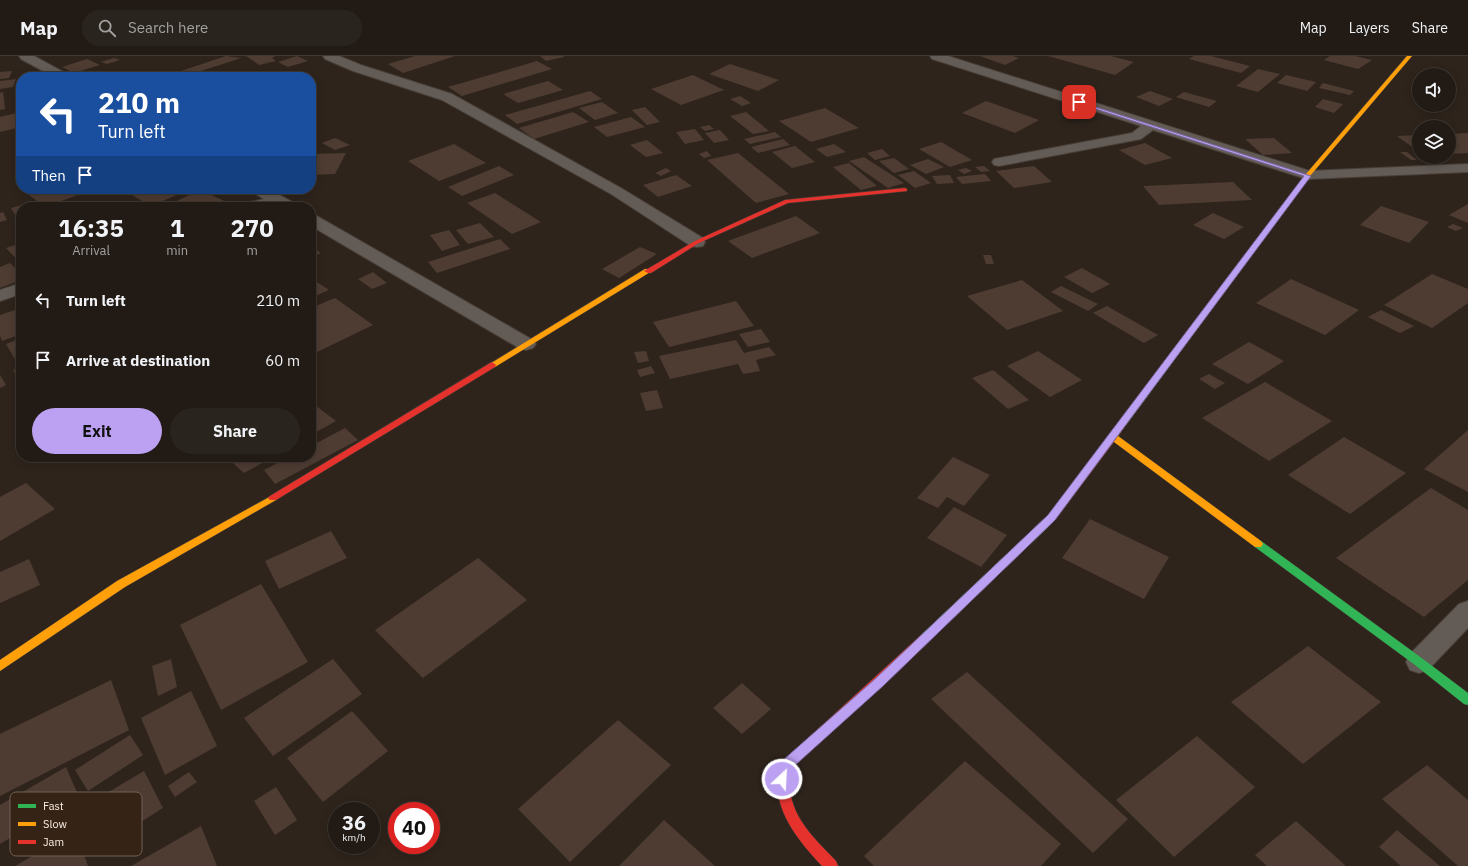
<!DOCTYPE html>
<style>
body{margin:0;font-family:"IBM Plex Sans",sans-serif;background:#2a241e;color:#f1f3f6;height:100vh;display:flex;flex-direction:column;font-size:15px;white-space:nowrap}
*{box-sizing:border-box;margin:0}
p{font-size:13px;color:#a2a1a0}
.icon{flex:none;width:22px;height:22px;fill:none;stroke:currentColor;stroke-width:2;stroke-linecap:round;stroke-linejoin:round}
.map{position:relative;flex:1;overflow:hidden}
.sheet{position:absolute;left:16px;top:146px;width:300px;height:260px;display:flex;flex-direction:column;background:#221b15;border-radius:16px;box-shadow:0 2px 10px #0003,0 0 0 1px #3f3934}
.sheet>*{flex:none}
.guide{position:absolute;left:16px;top:16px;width:300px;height:122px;border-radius:16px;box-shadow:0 2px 10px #0003,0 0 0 1px #3f3934;background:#1a4fa0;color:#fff;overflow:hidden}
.fabs{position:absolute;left:1412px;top:12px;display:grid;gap:8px}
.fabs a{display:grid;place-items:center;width:44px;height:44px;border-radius:50%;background:#221b15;box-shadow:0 2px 10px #0003,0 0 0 1px #3f3934;font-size:20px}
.speed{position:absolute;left:328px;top:746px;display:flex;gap:8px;font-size:20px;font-weight:700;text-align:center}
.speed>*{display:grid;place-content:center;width:52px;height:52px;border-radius:50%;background:#221b15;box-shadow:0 2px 10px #0003,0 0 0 1px #3f3934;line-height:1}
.speed small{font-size:10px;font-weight:400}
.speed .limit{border:6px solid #d22;background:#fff;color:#111}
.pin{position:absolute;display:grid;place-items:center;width:34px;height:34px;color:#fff;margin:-17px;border-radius:8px;box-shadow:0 2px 6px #0006}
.me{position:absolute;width:44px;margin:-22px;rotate:25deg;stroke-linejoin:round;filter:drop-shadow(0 0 3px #0008)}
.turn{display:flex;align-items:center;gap:14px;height:84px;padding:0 16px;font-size:18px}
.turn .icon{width:52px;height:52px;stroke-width:2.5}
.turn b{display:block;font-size:28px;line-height:34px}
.then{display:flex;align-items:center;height:38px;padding:0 16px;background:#0003;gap:8px;font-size:15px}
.eta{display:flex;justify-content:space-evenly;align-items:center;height:68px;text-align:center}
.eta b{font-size:24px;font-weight:800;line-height:28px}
.button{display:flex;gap:8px;margin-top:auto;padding:8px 16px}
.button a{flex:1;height:46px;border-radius:24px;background:#bca0f2;color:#111;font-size:16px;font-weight:800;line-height:46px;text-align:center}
.button a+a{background:#2a241e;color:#f1f3f6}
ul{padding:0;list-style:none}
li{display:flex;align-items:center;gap:12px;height:60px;padding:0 16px}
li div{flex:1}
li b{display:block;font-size:15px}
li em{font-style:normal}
header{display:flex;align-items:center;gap:24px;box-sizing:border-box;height:56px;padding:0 20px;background:#221b15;border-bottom:1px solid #3f3934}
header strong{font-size:19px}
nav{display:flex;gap:22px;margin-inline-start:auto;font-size:14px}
.search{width:280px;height:36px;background:#2a241e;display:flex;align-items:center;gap:10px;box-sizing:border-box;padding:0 14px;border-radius:22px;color:#a2a1a0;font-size:15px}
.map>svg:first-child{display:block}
.building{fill:#4e3c32}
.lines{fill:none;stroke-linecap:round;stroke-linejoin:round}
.lane-casing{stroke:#483f38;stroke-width:2}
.street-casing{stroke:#483f38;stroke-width:2}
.fast-casing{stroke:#483f38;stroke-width:1}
.slow-casing{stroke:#483f38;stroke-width:1}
.jam-casing{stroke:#483f38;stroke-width:1}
.lane{fill:#635b55;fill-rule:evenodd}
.street{fill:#635b55;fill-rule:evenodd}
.fast{fill:#30b455;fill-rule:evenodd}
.slow{fill:#ff9f0a;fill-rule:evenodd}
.jam{fill:#e5322d;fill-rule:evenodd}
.route{fill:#bca0f2;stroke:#7a689d}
.key{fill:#352315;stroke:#716054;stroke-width:1}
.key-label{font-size:11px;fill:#fcf0e7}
</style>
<header>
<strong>Map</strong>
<div class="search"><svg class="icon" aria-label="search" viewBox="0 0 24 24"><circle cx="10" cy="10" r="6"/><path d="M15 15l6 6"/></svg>Search here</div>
<nav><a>Map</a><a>Layers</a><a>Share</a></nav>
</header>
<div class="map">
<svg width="1468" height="810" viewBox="0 0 1468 810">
<rect width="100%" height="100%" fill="#2e241c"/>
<!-- building -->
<g class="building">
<path d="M226 0 241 2 183 21 172 18Z"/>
<path d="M246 0H275L272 2 276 5 259 9Z"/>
<path d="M297 0 308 5 288 11 278 6Z"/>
<path d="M415 0H455L403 17 388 8Z"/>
<path d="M540 0H564V1L546 5Z"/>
<path d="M980 0H1013L1019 2 1005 9Z"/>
<path d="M1048 0H1111L1134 6 1115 19Z"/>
<path d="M1194 0H1211L1250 10 1241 17 1189 3Z"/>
<path d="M1330 0H1355L1372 4 1358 13 1324 4Z"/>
<path d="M114 2 120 4 107 8 101 6Z"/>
<path d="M87 3 100 9 74 17 62 11Z"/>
<path d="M537 5 552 13 462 40 448 31Z"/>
<path d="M730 8 779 24 758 35 709 18Z"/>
<path d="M1258 13 1280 18 1258 36 1236 30Z"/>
<path d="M12 15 9 22 0 23V16Z"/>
<path d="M693 19 724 34 681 49 651 33Z"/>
<path d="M1286 19 1316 26 1307 35 1277 27Z"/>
<path d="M16 23 13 31 0 33V25Z"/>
<path d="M548 25 563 34 518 47 503 38Z"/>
<path d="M1323 27 1354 35 1350 39 1319 32Z"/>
<path d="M590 35 602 43 517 68 505 59Z"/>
<path d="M1150 35 1173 43 1159 50 1136 41Z"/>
<path d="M3 36 5 53 0 54V37Z"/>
<path d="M1184 36 1217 45 1209 51 1176 41Z"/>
<path d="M740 40 751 47 742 50 730 43Z"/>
<path d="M1323 43 1343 48 1334 57 1315 51Z"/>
<path d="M986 45 1039 64 1015 77 962 57Z"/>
<path d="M602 46 618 57 595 64 579 52Z"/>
<path d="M645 51 660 66 647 69 632 54Z"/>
<path d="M825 52 859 72 811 86 779 65Z"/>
<path d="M21 56V71L0 76V61Z"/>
<path d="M573 56 589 66 534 83 519 72Z"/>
<path d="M746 56 769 75 753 78 730 60Z"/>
<path d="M631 61 645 71 607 81 594 71Z"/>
<path d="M709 69 714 73 705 75 700 71Z"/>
<path d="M695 73 704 84 685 88 676 76Z"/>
<path d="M720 74 729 84 714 87 705 77Z"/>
<path d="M775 76 781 81 750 88 744 83Z"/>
<path d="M1468 77V97L1449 98V78Z"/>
<path d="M1419 79V96L1397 80Z"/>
<path d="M335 82 350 89 335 94 322 87Z"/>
<path d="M1274 82 1292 97 1263 99 1245 83Z"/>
<path d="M783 83 790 89 758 97 751 91Z"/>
<path d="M647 84 663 97 646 101 630 89Z"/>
<path d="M941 86 972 104 950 111 919 93Z"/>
<path d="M1145 87 1172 102 1145 109 1119 94Z"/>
<path d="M454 88 486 107 439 125 408 105Z"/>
<path d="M834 88 846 96 827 101 816 93Z"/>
<path d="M795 90 815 106 792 112 772 96Z"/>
<path d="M882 93 890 100 875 104 867 97Z"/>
<path d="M707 95 711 100 704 102 699 98Z"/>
<path d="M1400 96H1407L1417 104H1411Z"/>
<path d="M346 97 335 118 311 119V98Z"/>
<path d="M738 97 789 138 756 147 707 104Z"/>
<path d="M864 101 904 127 888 132 849 105Z"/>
<path d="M894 102 909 113 894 117 879 105Z"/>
<path d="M928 103 944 111 926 118 910 109Z"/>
<path d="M849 107 877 130 861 134 833 111Z"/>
<path d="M499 110 514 119 462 140 448 131Z"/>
<path d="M984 110 990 115 981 116 975 111Z"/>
<path d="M1034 110 1052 126 1014 132 996 115Z"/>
<path d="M666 112 671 115 661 120 655 117Z"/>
<path d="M966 112 972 115 964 118 958 114Z"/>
<path d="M914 115 931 127 915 132 898 119Z"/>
<path d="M985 118 991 125 962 128 956 121Z"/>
<path d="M676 119 692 130 658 141 643 129Z"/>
<path d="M950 119 954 127 937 128 932 120Z"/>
<path d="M1233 126 1252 144 1159 149 1143 130Z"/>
<path d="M21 133H94L45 151Z"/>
<path d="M142 133H186L188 134 151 150 130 138Z"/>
<path d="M200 134 229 147 221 151H164Z"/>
<path d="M495 137 541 166 512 178 467 147Z"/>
<path d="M90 145 101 151H75Z"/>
<path d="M29 147 32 151H21V157L15 159 11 152Z"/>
<path d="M1468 148V167L1449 159Z"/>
<path d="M1381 150 1429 166 1409 187 1360 169Z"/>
<path d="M3 156 7 164 0 166V157Z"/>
<path d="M1213 157 1244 171 1224 183 1193 169Z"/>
<path d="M796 160 820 177 752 202 728 185Z"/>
<path d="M480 167 494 181 468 188 456 174Z"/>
<path d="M1453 168 1463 172 1456 175 1447 171Z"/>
<path d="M449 174 460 189 442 195 430 179Z"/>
<path d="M500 183 510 193 437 217 428 206Z"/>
<path d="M21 187V208L6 192Z"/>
<path d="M311 191 321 197 311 201Z"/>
<path d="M640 191 657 198 619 222 602 213Z"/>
<path d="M983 199H991L994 208H986Z"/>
<path d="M10 207 21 218V224L0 232V211Z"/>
<path d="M1082 212 1110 228 1092 237 1064 221Z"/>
<path d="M373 216 387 227 372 233 358 223Z"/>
<path d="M1432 218 1468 233V247L1432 272 1384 249Z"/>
<path d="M311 222 329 234 311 242Z"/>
<path d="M1291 223 1359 254 1325 279 1256 247Z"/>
<path d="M1022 224 1063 255 1007 274 967 240Z"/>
<path d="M1061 230 1098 248 1088 255 1051 236Z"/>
<path d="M335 242 373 269 311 299V252Z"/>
<path d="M736 245 754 270 669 291 653 266Z"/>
<path d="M1107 250 1158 279 1144 287 1093 257Z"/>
<path d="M21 252V278L2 285 0 280V259Z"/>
<path d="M1381 254 1414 270 1400 277 1368 261Z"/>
<path d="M761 273 770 286 748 291 739 278Z"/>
<path d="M21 282V305L17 307 6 288Z"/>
<path d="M736 284 744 297 769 291 776 299 756 304 760 315 743 318 738 308 670 323 659 300Z"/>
<path d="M1249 286 1284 305 1248 328 1212 308Z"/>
<path d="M646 295 649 305 638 307 634 296Z"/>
<path d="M1038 295 1082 324 1050 341 1007 310Z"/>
<path d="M651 310 655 317 640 321 637 314Z"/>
<path d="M21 311V324L19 325 13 314Z"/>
<path d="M993 314 1029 344 1008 353 972 322Z"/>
<path d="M1209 318 1225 327 1215 333 1199 323Z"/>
<path d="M0 319 6 329 0 332Z"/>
<path d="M1265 326 1332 365 1269 405 1202 362Z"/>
<path d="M657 334 663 352 646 355 640 337Z"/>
<path d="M311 346 336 365 311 379Z"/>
<path d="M345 372 358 384 275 428 264 414 289 401H311V390Z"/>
<path d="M1468 374V436L1424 413Z"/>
<path d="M1344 381 1406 417 1350 458 1288 419Z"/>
<path d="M226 401H273L244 417Z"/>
<path d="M953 401 990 419 964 450 947 441 938 452 917 442Z"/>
<path d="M26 427 55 453 0 485V441Z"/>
<path d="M1431 432 1468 454V524L1424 561 1336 502Z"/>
<path d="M954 451 1007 479 981 511 927 482Z"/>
<path d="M1090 463 1169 501 1144 543 1062 502Z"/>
<path d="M331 475 347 502 279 533 265 505Z"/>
<path d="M478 502 527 544 423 622 375 574Z"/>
<path d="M29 503 40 529 0 547V516Z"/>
<path d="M261 528 308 606 221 654 180 569Z"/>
<path d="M1308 590 1381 646 1303 708 1231 646Z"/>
<path d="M171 603 177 631 158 640 152 610Z"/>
<path d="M333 603 362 638 273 700 244 662Z"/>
<path d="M967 616 1128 763 1093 797 931 643Z"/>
<path d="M111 624 129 674 0 740V678Z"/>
<path d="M742 627 771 653 742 678 713 652Z"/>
<path d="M191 635 217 690 165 719 141 662Z"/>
<path d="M352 655 388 695 323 746 287 702Z"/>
<path d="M618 664 671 709 570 806 518 753Z"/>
<path d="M130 679 143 699 88 735 75 714Z"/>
<path d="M1197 680 1255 731 1174 801 1116 744Z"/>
<path d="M965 705 1061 788 1041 810H874L864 800Z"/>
<path d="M1427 709 1468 744V810H1458L1382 743Z"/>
<path d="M66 711 79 741 0 788V749Z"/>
<path d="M144 715 163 752 103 790 85 750Z"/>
<path d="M189 716 197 726 175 741 168 730Z"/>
<path d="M276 731 297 764 275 779 254 745Z"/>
<path d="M664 764 715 810H619Z"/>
<path d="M1296 765 1346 810H1267L1255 799Z"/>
<path d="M201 770 217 810H131Z"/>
<path d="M1397 774 1440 810H1401L1379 791Z"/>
<path d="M76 775 88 810H15Z"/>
</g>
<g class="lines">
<!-- lane casing -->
<g class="lane-casing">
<path id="lane" d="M1468 108V116L1308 123 1303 122 1301 119 1303 116 1308 115Z"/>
</g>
<!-- street casing -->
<g class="street-casing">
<g id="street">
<path d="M19 0H34L67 18 69 21H54L21 3Z"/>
<path d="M323 0H339L361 9 452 38 621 132 703 182 705 186 703 190 697 191 691 190 611 138 442 44 353 15 325 3Z"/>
<path d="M930 0H948L1313 116 1316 119 1313 122 1308 124 1303 122 1153 74 1141 83 1136 84 999 110 994 109 992 106 994 103 1132 77 1141 70 932 3Z"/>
<path d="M249 133H269L296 148 298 151H240L242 148 264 143 252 136Z"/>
<path d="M311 158 317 160 533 284 536 288 533 292 526 294 519 292 311 170Z"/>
<path d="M21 227V238L0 245V234Z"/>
<path d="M1468 545V572L1428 614 1419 617 1410 614 1406 606 1410 598 1459 548Z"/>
</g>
</g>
<!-- fast casing -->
<g class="fast-casing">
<g id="fast">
<path d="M1290 142 1293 144 1292 145 1126 369H1120L1119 367 1120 365 1288 143Z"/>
<path d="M1046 463 1049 464 1051 467 1049 470 929 585 925 586 921 585 920 582 921 579 1043 464Z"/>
<path d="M1258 484 1261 485 1423 603 1468 637V649L1464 648 1415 609 1255 491 1253 488 1255 485Z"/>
</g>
</g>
<!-- slow casing -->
<g class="slow-casing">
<g id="slow">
<path d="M1407 0H1412L1310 120 1292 145H1288L1287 144 1306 118Z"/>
<path d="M645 213H648L652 215 495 311H489L488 309Z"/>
<path d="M1123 364 1127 367 1118 380 1261 485 1263 488 1261 491H1255L1110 383 1109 381 1110 379 1120 365Z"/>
<path d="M273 439 276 440 278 442 276 444 125 531 0 615V604L117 525Z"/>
</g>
</g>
<!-- jam casing -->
<g class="jam-casing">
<g id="jam">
<path d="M905 132 907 133V135L788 147 699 187 651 217H648L644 215 695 185 785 144Z"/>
<path d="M492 306 496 309 495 311 276 444H270L268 442 270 440Z"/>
<path d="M1113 378 1116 379 1117 381 1116 383 1055 464 1049 470H1043L1041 467 1049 460 1110 379Z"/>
<path d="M925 578 929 579 930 582 929 585 792 712C782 753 810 778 836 805L838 810H822C796 782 765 745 783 705L921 579Z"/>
</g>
</g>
<!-- lane -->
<use href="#lane" class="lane"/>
<!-- street -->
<use href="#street" class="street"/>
<!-- fast -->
<use href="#fast" class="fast"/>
<!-- slow -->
<use href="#slow" class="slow"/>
<!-- jam -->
<use href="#jam" class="jam"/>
</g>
<!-- route -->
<path class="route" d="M1077 45 1311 120 1055 464 883 630 792 712 787 727 782 729 778 727 776 723 782 705 875 623 1048 459 1304 120 1077 47Z"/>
<!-- legend -->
<rect x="10" y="736" width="132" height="64" rx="6" class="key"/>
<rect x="18" y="748" width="18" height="4" fill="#30b455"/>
<rect x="18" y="766" width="18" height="4" fill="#ff9f0a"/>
<rect x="18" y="784" width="18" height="4" fill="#e5322d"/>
<g class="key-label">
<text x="43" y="754">Fast</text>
<text x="43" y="772">Slow</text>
<text x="43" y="790">Jam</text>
</g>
</svg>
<div class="fabs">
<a><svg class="icon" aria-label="sound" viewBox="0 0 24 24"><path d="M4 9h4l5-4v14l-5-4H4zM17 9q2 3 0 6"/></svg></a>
<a><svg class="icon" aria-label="layers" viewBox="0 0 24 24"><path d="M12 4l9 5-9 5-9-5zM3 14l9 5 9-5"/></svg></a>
</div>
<div class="speed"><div>36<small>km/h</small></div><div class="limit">40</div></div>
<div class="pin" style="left:1079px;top:46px;background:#d93025"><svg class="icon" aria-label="arrive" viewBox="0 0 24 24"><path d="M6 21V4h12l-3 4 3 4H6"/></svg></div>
<svg class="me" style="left:782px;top:723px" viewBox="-20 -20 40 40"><circle r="17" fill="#bca0f2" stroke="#fff" stroke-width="3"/><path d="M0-11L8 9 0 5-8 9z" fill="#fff"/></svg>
<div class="guide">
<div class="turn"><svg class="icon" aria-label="left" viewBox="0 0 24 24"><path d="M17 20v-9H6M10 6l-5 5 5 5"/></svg><div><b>210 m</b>Turn left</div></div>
<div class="then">Then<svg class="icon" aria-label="arrive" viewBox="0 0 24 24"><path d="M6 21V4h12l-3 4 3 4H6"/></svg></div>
</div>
<section class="sheet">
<div class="eta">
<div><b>16:35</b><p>Arrival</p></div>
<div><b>1</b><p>min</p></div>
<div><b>270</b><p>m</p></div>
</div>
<ul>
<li><svg class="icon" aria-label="left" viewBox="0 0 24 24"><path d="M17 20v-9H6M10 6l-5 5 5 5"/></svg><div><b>Turn left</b></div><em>210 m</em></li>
<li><svg class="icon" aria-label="arrive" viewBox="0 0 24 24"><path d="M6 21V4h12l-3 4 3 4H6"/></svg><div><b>Arrive at destination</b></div><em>60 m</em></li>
</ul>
<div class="button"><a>Exit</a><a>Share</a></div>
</section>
</div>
